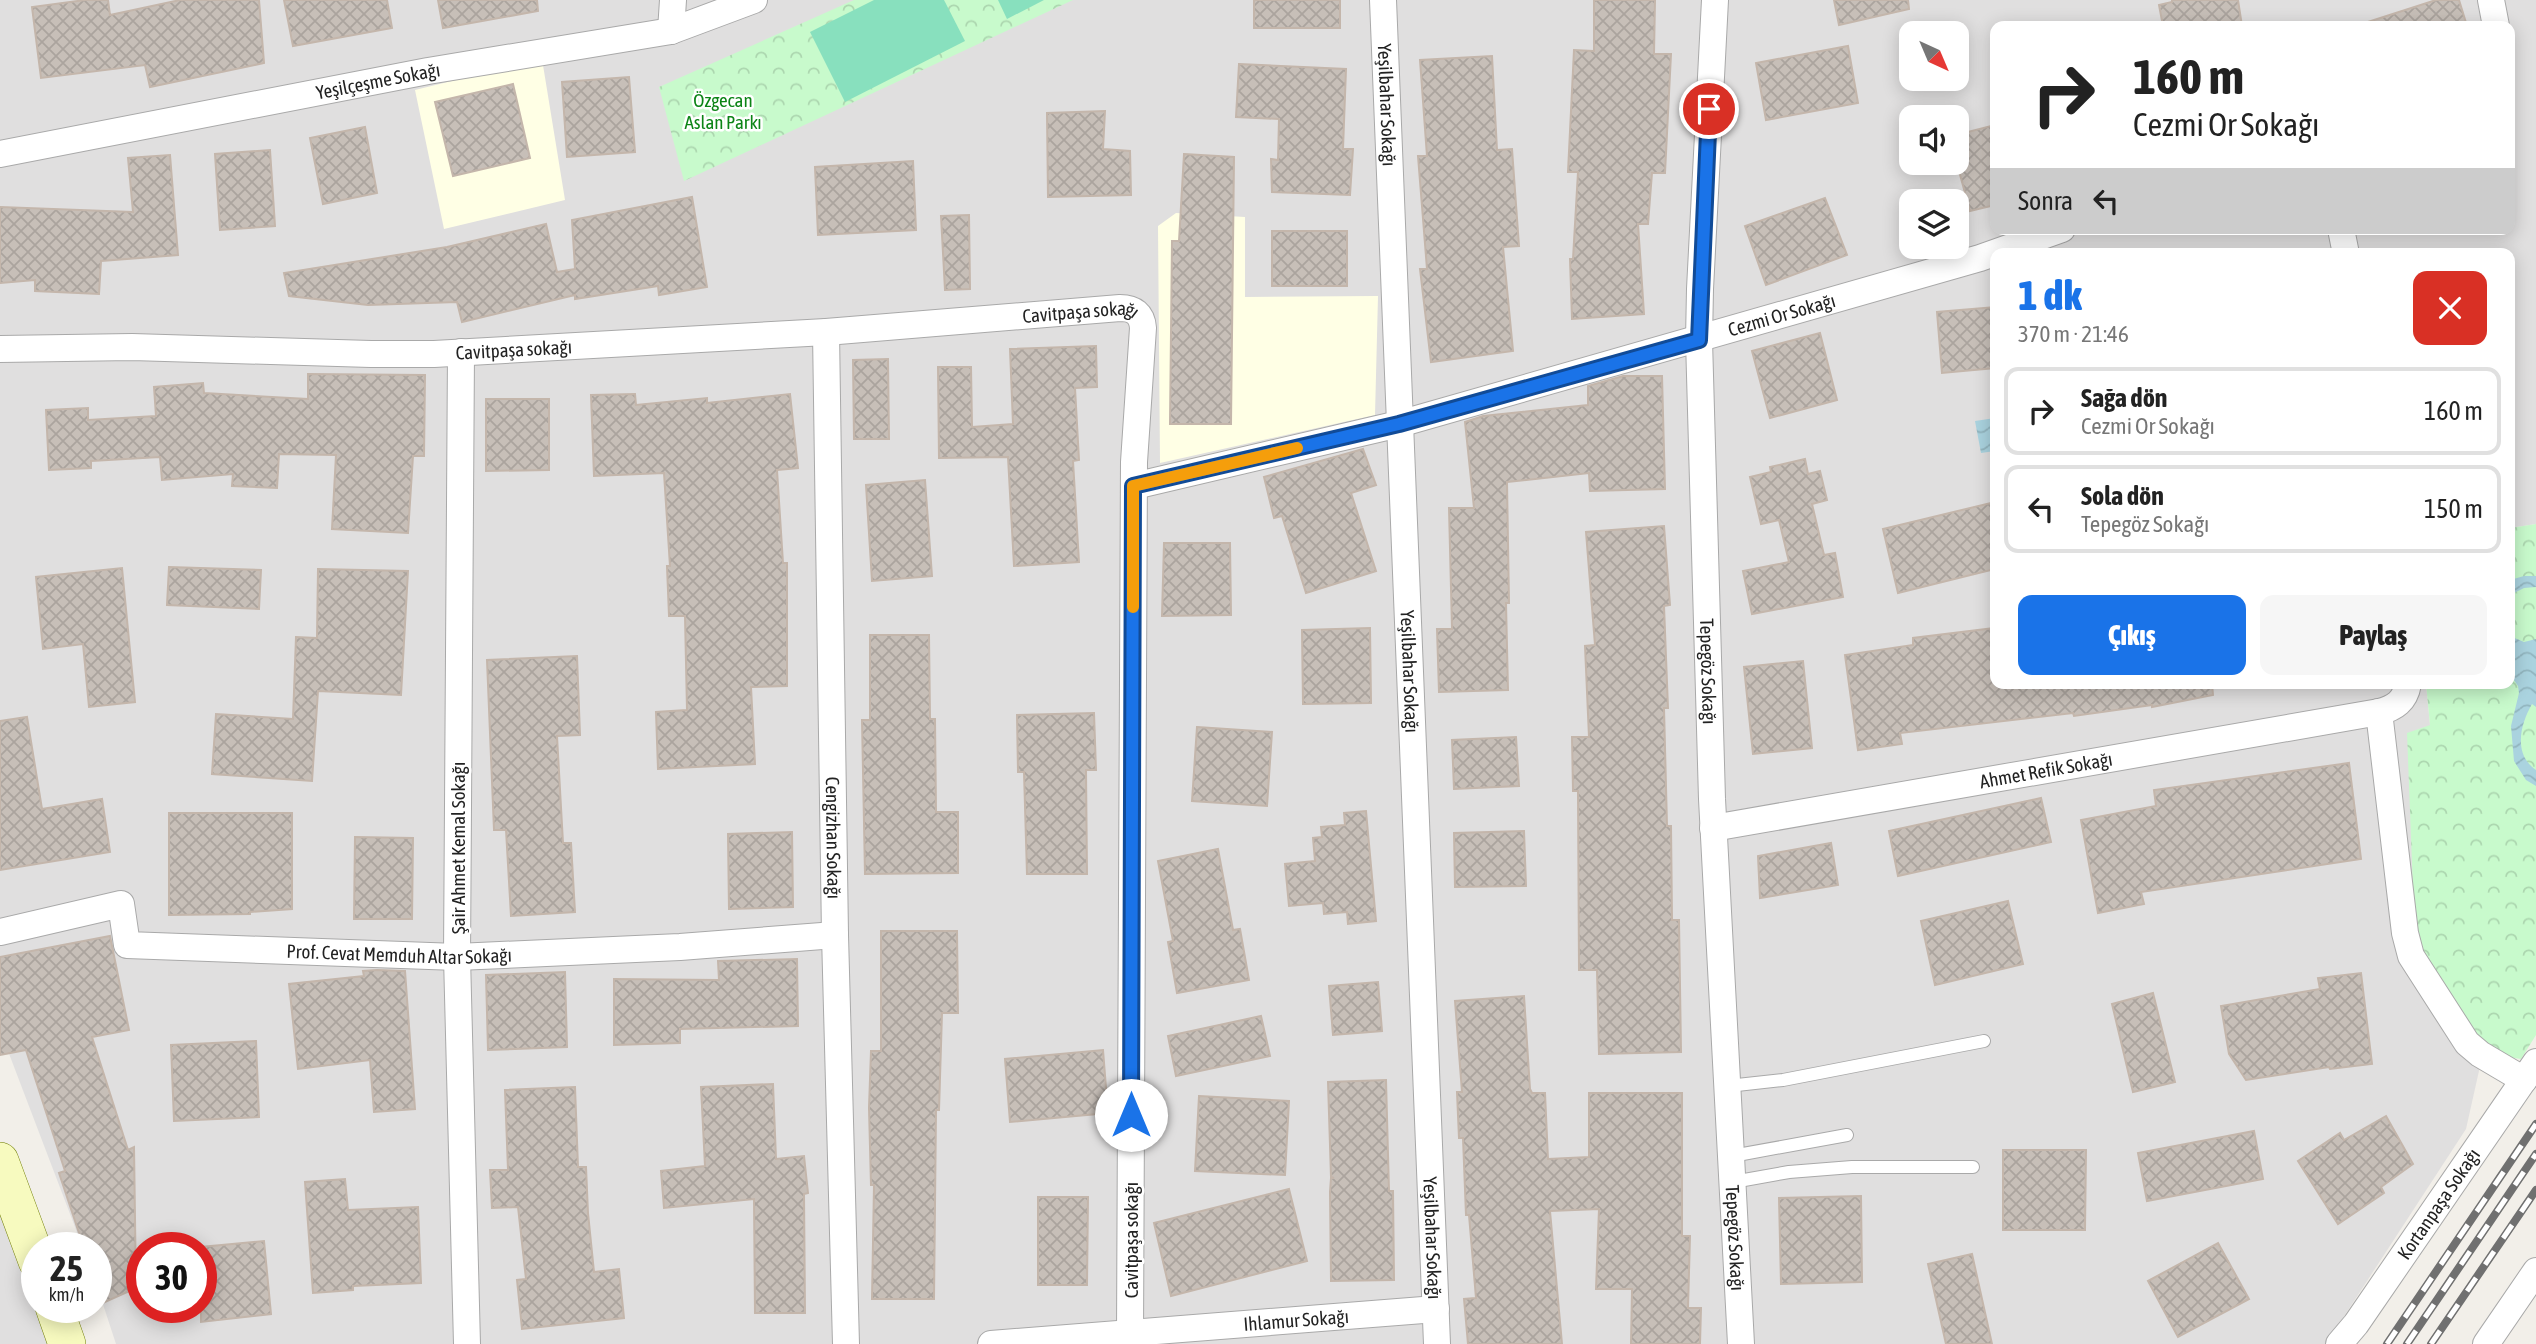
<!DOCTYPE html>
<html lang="tr">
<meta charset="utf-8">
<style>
body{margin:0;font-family:"Asap Condensed",sans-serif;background:#f6f6f6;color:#222;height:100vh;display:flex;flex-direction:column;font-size:26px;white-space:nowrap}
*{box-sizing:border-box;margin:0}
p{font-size:23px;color:#767676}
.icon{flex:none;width:38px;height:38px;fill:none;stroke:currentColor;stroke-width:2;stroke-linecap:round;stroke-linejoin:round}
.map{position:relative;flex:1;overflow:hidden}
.side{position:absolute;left:1990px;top:248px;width:525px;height:441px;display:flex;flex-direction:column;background:#fff;border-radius:14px;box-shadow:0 4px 18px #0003}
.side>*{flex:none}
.hud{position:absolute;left:1990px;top:21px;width:525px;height:214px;border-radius:14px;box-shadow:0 4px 18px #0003;background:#fff;color:#222;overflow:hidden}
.needle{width:46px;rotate:136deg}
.tools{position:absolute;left:1899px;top:21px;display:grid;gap:14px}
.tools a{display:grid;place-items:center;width:70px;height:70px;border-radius:14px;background:#fff;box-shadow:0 4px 18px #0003;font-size:35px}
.speed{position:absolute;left:21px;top:1232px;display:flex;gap:14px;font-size:35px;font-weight:700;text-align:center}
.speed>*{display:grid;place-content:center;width:91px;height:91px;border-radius:50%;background:#fff;box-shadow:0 4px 18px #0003;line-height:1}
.speed small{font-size:18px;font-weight:400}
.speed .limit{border:10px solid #d22;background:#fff;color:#111}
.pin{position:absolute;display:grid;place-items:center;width:60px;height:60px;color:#fff;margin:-30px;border:4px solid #fff;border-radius:50%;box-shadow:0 2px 7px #0007}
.me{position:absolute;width:77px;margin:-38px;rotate:0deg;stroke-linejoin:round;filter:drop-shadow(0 0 5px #0008)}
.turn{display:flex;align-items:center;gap:24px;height:147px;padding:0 28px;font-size:32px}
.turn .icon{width:91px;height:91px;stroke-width:2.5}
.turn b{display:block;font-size:49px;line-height:60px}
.then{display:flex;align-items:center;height:66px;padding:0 28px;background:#0003;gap:14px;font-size:26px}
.round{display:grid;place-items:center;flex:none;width:74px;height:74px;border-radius:14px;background:#f6f6f6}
.summary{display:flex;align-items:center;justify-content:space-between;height:119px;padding:0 28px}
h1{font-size:42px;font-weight:800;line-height:52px;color:#1a73e8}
.primary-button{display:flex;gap:14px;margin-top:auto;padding:14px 28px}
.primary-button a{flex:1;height:80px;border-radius:14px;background:#1a73e8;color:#fff;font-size:28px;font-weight:800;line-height:80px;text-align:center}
.primary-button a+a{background:#f6f6f6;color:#222}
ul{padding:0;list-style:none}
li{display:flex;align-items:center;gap:21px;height:88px;margin:0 14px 10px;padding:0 14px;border:4px solid #e0e0e0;border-radius:14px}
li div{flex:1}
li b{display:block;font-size:26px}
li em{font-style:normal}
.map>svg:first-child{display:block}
.residential{fill:#e0dfdf;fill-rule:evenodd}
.education{fill:#ffffe5}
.park{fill:url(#park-crowns)}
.pitch{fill:#88e0be}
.water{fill:url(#water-waves)}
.building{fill:url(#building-cross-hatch);stroke:#c4b6ab;stroke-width:2}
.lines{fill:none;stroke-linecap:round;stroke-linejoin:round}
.lane-casing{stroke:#a9a9a9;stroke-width:14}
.street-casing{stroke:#a9a9a9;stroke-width:28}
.secondary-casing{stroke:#707d05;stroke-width:38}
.lane{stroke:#fff;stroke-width:12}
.street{stroke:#fff;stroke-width:26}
.secondary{stroke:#f7fabf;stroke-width:37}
.rail-casing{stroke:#707070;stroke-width:8}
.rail{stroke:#fff;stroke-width:5;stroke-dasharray:16;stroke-linecap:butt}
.route-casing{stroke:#114b97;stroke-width:18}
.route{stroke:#1a73e8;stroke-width:12}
.slow{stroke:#f59e0b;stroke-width:12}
.labels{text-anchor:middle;stroke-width:5;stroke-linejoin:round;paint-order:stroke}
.street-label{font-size:19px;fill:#222;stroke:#fff}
.park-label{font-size:19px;fill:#0c8416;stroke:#fff}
</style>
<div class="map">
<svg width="2536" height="1344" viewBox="0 0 2536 1344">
<defs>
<pattern id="park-crowns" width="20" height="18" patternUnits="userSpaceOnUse" patternTransform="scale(1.75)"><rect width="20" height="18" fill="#c8facc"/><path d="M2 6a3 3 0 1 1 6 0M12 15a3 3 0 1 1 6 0" fill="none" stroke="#acd6af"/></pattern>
<pattern id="water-waves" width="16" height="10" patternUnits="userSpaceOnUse" patternTransform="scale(1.75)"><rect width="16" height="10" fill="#aad3df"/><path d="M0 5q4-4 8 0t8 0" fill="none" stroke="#92b5bf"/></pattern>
<pattern id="building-cross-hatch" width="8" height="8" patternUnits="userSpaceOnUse" patternTransform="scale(1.75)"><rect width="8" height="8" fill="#c7bfb8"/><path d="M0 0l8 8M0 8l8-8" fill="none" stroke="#aba49e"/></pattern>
</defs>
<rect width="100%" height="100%" fill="#f2efe9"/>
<!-- residential -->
<g class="residential">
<path d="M0 0H2536V524L2510 528V254H1995V684H2426L2430 725 2483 1053 2466 1129 2326 1344H116L96 1283V1248H83L0 1030ZM1995 26H2510V229H1995ZM1911 33H1956V79H1911ZM1911 117H1956V163H1911ZM1911 201H1956V247H1911ZM142 1248H201V1307H142Z"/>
<path d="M0 1202 37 1307 50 1344H0Z"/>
</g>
<!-- education -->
<g class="education">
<path d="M542 59 565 200 444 229 415 90Z"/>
<path d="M1176 213 1245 217V297L1378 296 1375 415 1160 463 1158 226Z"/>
</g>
<!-- park -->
<g class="park">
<path d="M854 0H1073L684 181 659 87Z"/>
<path d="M2536 524V1035L2521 1059 2483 1053 2415 942 2407 733 2430 725 2426 684H2510V528Z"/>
</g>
<!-- pitch -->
<g class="pitch">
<path d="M874 0H944L965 41 845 102 810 32Z"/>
<path d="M998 0H1044L1007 19Z"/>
</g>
<!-- water -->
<g class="water">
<path d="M1995 418V451L1981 453 1975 421Z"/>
<path d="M2524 576H2536V587L2524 588 2510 595V580Z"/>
<path d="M2510 636 2524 642 2536 639V707L2532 704C2520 725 2513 754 2536 770V786L2526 780 2514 761 2511 726 2519 693 2518 686 2510 674Z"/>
</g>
<!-- building -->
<g class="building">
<path d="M85 0H108L110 15 180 0H259L264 63 150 87 145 65 41 78 32 7Z"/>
<path d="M284 0H387L392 28 293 46Z"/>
<path d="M438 0H537L538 11 443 28Z"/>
<rect x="1254" y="0" width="86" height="28"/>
<path d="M1594 0H1655L1654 54H1671L1665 173H1652L1648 224H1638L1644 314 1572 319 1570 259H1573L1578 172H1568L1574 50 1594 51Z"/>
<path d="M1834 0H1908L1909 9 1839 25Z"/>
<path d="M2172 0H2238L2242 26H2163L2159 5 2172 2Z"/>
<path d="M2436 0H2459L2467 26H2369L2368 22Z"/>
<path d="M1848 46 1858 103 1766 120 1756 63Z"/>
<path d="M1492 56 1497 150 1512 149 1519 246 1503 247 1513 351 1431 362 1420 269H1427L1418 156H1427L1420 60Z"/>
<path d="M1239 64 1346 69 1343 149H1353L1350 195 1272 192 1271 159 1278 160 1279 119 1236 117Z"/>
<path d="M629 77 635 152 567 157 562 82Z"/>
<path d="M513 84 530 158 453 176 435 102Z"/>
<path d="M1105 111 1103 149 1130 151 1131 195 1048 197 1047 113Z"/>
<path d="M1995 125V205L1970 211 1956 160V135Z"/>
<path d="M365 127 377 193 323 204 310 138Z"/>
<path d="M270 150 275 226 220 230 215 154Z"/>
<path d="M1184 154 1234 157 1231 424H1170L1172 241H1179Z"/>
<path d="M170 155 178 255 101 261 99 294 35 291V280L0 283V207L133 212 128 158Z"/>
<path d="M913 161 916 230 818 235 815 167Z"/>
<path d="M692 197 707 287 659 295 658 286 575 299V295L462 322 457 302 368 305 289 296 284 273 447 247 546 224 557 272 575 269 572 220Z"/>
<path d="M1825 198 1847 255 1766 285 1745 226Z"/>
<path d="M969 215 970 289 945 290 941 216Z"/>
<rect x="1272" y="231" width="75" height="55"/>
<path d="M1995 307V368L1942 373 1937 312Z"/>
<path d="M1820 333 1837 400 1770 418 1752 351Z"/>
<path d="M1096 346 1097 387 1075 388 1079 460 1073 461 1079 562 1014 566 1008 457 939 458 938 367H971L972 427 1013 424 1010 349Z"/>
<path d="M888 359 889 439H854L853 360Z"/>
<path d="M308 374 425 375 424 456H413L408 533 332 529 336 455 279 454 277 488 232 486 233 474 162 480 160 457 91 461V468L49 470 46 410 88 408V420L156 416 154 387 203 383 204 393 308 399Z"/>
<path d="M1623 376H1662L1665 489 1590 491 1589 473 1507 482 1509 603H1506L1508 690 1439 692 1437 629H1452L1449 508H1474L1465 422 1483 416 1588 405V386Z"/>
<path d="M635 394 636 405 707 398V403L790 394 798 468 777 470 783 563H787V686L751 687 755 764 658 769 656 712 687 710 685 616H669L667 566H670L664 473 594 476 591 395Z"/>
<path d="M486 399H549V470L486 471Z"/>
<path d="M1363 449 1376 485 1351 493 1376 571 1306 593 1282 516 1274 518 1264 477Z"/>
<path d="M1805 459 1808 474 1820 471 1827 500 1812 504 1824 555 1835 553 1843 597 1752 614 1743 571 1789 562 1779 520 1761 524 1750 477 1771 472 1770 467Z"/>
<path d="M925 480 932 576 872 581 866 485Z"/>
<path d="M1995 502V569L1898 593 1883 529Z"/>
<path d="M1664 526 1670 605 1664 606 1668 708H1664L1667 826H1671L1672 920H1679L1681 1052 1599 1054 1597 970H1579L1578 791H1573L1572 737H1589L1585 646 1595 645 1586 532Z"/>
<path d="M1164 543H1230L1231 615 1162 616Z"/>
<path d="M169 567 261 570 259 609 167 605Z"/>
<path d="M122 568 135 702 89 707 83 644 43 649 36 577Z"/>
<path d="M318 569 408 571 401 695 318 691 312 781 212 774 216 714 293 719 296 637 317 638Z"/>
<path d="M1370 628 1371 703 1303 704 1302 630Z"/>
<path d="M1995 628V684H2212L2213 695 2152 707V705L2074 716 2073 713 1900 733 1902 744 1858 750 1845 655 1913 645V638Z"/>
<path d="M870 635H929L930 719H935L936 812H958V873L865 874 862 720H870Z"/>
<path d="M577 656 580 735 557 736 563 843H571L575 912 511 916 506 830H494L487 660Z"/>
<path d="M1803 661 1812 748 1753 754 1744 667Z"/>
<path d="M1094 713 1096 770H1086L1087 874H1027L1024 772H1018L1017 715Z"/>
<path d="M27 717 42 809 102 799 110 852 0 870V721Z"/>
<path d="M1197 727 1272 732 1267 806 1192 801Z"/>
<path d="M1516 737 1519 786 1454 789 1452 740Z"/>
<path d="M2349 763 2361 859 2141 892 2144 904 2098 913 2081 820 2156 806 2154 790Z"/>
<path d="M2041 798 2051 842 1898 876 1889 831Z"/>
<path d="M1366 811 1376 921 1348 924 1347 912 1324 914 1323 903 1289 906 1285 864 1315 861 1313 838 1322 837 1321 827 1345 825 1344 813Z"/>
<path d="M169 813H292V909L250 912V914L169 915Z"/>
<path d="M1524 831 1526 886 1455 887 1454 833Z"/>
<path d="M792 832 793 907 729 909 728 834Z"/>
<path d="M355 837 413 838 412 919H354Z"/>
<path d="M1831 843 1838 885 1760 898 1758 856Z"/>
<path d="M1218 849 1233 930 1240 929 1249 980 1177 993 1168 942 1173 941 1158 861Z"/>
<path d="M2008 901 2023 964 1935 985 1921 921Z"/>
<path d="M881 931H957L958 1013H942L939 1110H936L934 1299H872L874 1185H871L869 1108 871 1051H881Z"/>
<path d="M110 936 129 1030 92 1037 128 1150 134 1147 136 1288 103 1303 96 1283V1248H84L59 1173 65 1171 26 1050 0 1055V957Z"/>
<path d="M797 959 798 1026 680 1029V1043L614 1045V979L719 980 718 961Z"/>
<path d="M377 970 405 971 415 1109 374 1112 370 1060 298 1069 289 984 364 976 363 971Z"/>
<path d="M565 972 567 1047 488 1050 486 975Z"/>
<path d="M2361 973 2372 1064 2330 1069 2329 1067 2246 1080 2229 1054 2221 1006 2320 989 2318 978Z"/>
<path d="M1378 982 1382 1031 1333 1035 1329 986Z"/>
<path d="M2153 993 2175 1082 2133 1092 2112 1004Z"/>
<path d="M1524 996 1530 1089 1532 1093H1545L1548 1159 1589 1157V1093H1682V1236H1690L1688 1308H1701L1700 1344H1631L1632 1289H1596L1599 1209 1550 1211 1562 1344H1468L1464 1299 1476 1298 1469 1215H1466L1463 1138H1459L1457 1092H1462L1455 1001Z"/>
<path d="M1261 1016 1270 1056 1176 1076 1168 1036Z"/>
<path d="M256 1041 259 1117 174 1121 171 1045Z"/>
<path d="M1103 1050 1108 1113 1010 1122 1005 1059Z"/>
<path d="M1386 1080 1389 1191H1393L1394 1280 1331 1281 1330 1192 1331 1178H1334L1331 1177 1328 1082Z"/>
<path d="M773 1084 776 1159 804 1156 808 1193 804 1194 805 1313H755L754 1199 664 1208 661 1171 705 1166 701 1087Z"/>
<path d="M575 1087 578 1167H586L588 1213 594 1272 619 1269 624 1318 522 1329 517 1280 526 1279 518 1207 492 1208 490 1170H508L505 1090Z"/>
<path d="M1199 1096 1289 1101 1285 1175 1195 1171Z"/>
<path d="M2386 1116 2413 1164 2381 1187 2384 1193 2338 1224 2298 1161 2340 1133 2344 1140Z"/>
<path d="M2254 1131 2263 1179 2147 1201 2138 1153Z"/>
<path d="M2003 1150H2086L2085 1230H2003Z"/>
<path d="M345 1179 348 1210 418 1207 421 1283 353 1286V1290L313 1293 305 1182Z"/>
<path d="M1289 1189 1307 1261 1171 1296 1154 1223Z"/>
<path d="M1861 1196 1862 1282 1781 1284 1779 1198Z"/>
<path d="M1038 1197H1088L1087 1285H1038Z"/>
<path d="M264 1241 271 1314 201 1322V1247Z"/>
<path d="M2218 1243 2249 1299 2178 1337 2148 1281Z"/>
<path d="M1972 1254 1992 1344H1946L1928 1264Z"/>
</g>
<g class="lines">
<!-- lane casing -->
<g class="lane-casing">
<g id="lane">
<path d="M1728 1086 1783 1080 1984 1041"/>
<path d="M1732 1156 1847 1135"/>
<path d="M1733 1182 1789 1172 1852 1167H1973"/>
</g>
</g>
<!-- street casing -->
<g class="street-casing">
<g id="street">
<path id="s1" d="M1383 0 1437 1344"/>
<path id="s2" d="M1715 0 1700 289 1699 340 1712 799 1741 1344"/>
<path d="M2491 0 2496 26"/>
<path d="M671 31 673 0"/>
<path id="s3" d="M0 154 428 71 671 31 754 0"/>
<path d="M2341 229 2346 254"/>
<path id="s4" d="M826 332 835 935 846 1344"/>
<path id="s5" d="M0 349 132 347 371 354H434L826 332 1120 308C1134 308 1142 314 1143 328L1134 462 1130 1334"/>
<path d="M461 352 457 957 467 1344"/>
<path id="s6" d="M1134 486 1399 424 1980 258 2062 229"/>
<path d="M2379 712 2405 933 2411 956 2467 1043 2480 1054 2524 1080"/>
<path id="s7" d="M1713 828 2379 712C2395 708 2405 701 2408 684"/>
<path id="s8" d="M0 932 121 904 127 945 457 957 680 947 835 935"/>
<path id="s9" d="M991 1344 1436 1309"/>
<path id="s10" d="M2339 1344 2356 1324 2536 1062"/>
<path d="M2486 1344 2536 1271"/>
</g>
</g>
<!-- secondary casing -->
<g class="secondary-casing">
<g id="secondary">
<path d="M0 1161 37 1261"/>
<path d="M54 1307 67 1344"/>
</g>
</g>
<!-- lane -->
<use href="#lane" class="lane"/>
<!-- street -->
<use href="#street" class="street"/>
<!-- secondary -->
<use href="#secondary" class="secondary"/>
<!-- rail casing -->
<g class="rail-casing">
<g id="rail">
<path d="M2387 1344 2536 1124"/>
<path d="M2407 1344 2536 1154"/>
<path d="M2431 1344 2536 1190"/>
</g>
</g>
<!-- rail -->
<use href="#rail" class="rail"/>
</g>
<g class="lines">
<!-- route casing -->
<g class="route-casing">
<path id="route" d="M1131 1115 1133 486 1399 424 1699 340 1709 109"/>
</g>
<!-- route -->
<use href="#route" class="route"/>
<!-- slow -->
<path class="slow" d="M1133 607V486L1297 448"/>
</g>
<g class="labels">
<!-- street labels -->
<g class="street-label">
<text dy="7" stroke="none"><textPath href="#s3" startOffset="385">Yeşilçeşme Sokağı</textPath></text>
<text dy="7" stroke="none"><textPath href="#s1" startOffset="105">Yeşilbahar Sokağı</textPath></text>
<text dy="7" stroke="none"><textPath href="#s6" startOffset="670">Cezmi Or Sokağı</textPath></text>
<text dy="7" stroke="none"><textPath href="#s5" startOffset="1082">Cavitpaşa sokağı</textPath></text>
<text dy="7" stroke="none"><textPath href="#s5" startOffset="514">Cavitpaşa sokağı</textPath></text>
<text dy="7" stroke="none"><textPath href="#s1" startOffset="672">Yeşilbahar Sokağı</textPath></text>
<text dy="7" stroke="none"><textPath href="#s2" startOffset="672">Tepegöz Sokağı</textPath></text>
<text dy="7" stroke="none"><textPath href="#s7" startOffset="338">Ahmet Refik Sokağı</textPath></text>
<text dy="7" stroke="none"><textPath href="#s4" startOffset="506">Cengizhan Sokağı</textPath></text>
<text transform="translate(458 848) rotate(-90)" y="7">Şair Ahmet Kemal Sokağı</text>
<text dy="7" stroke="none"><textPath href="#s8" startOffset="438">Prof. Cevat Memduh Altar Sokağı</textPath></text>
<text dy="7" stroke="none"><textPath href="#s10" startOffset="172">Kortanpaşa Sokağı</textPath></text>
<text dy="7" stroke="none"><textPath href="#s2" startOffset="1239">Tepegöz Sokağı</textPath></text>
<text dy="7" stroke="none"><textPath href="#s1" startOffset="1239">Yeşilbahar Sokağı</textPath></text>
<text transform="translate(1131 1240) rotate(-90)" y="7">Cavitpaşa sokağı</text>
<text dy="7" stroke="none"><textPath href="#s9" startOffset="306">Ihlamur Sokağı</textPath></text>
</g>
<!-- park labels -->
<g class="park-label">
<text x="723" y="107">Özgecan<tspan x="723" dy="22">Aslan Parkı</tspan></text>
</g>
</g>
</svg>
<div class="tools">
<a><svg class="needle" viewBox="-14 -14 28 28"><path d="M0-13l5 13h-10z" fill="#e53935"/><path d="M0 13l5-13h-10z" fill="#767676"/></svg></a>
<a><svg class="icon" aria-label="sound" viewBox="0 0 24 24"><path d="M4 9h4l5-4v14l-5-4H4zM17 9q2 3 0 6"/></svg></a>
<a><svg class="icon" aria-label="layers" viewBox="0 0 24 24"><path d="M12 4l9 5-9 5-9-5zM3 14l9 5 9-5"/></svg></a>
</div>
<div class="speed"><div>25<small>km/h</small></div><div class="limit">30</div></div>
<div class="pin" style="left:1709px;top:109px;background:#d93025"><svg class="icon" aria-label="arrive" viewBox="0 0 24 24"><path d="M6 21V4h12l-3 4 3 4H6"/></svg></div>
<svg class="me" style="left:1131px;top:1115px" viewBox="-20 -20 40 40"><circle r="19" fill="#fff"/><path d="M0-13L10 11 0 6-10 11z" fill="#1a73e8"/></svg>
<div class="hud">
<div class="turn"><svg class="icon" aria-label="right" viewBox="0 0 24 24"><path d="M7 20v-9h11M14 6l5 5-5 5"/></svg><div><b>160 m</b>Cezmi Or Sokağı</div></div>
<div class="then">Sonra<svg class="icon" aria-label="left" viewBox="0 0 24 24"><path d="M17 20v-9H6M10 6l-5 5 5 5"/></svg></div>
</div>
<section class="side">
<div class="summary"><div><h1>1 dk</h1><p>370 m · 21:46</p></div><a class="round" style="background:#d93025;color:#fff"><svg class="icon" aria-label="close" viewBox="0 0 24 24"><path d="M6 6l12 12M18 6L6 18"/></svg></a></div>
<ul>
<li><svg class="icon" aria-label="right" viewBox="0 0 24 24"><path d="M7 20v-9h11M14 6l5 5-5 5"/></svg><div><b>Sağa dön</b><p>Cezmi Or Sokağı</p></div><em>160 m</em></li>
<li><svg class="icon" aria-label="left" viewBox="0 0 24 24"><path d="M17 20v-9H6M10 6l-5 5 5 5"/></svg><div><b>Sola dön</b><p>Tepegöz Sokağı</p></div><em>150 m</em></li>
</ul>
<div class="primary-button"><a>Çıkış</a><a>Paylaş</a></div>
</section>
</div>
